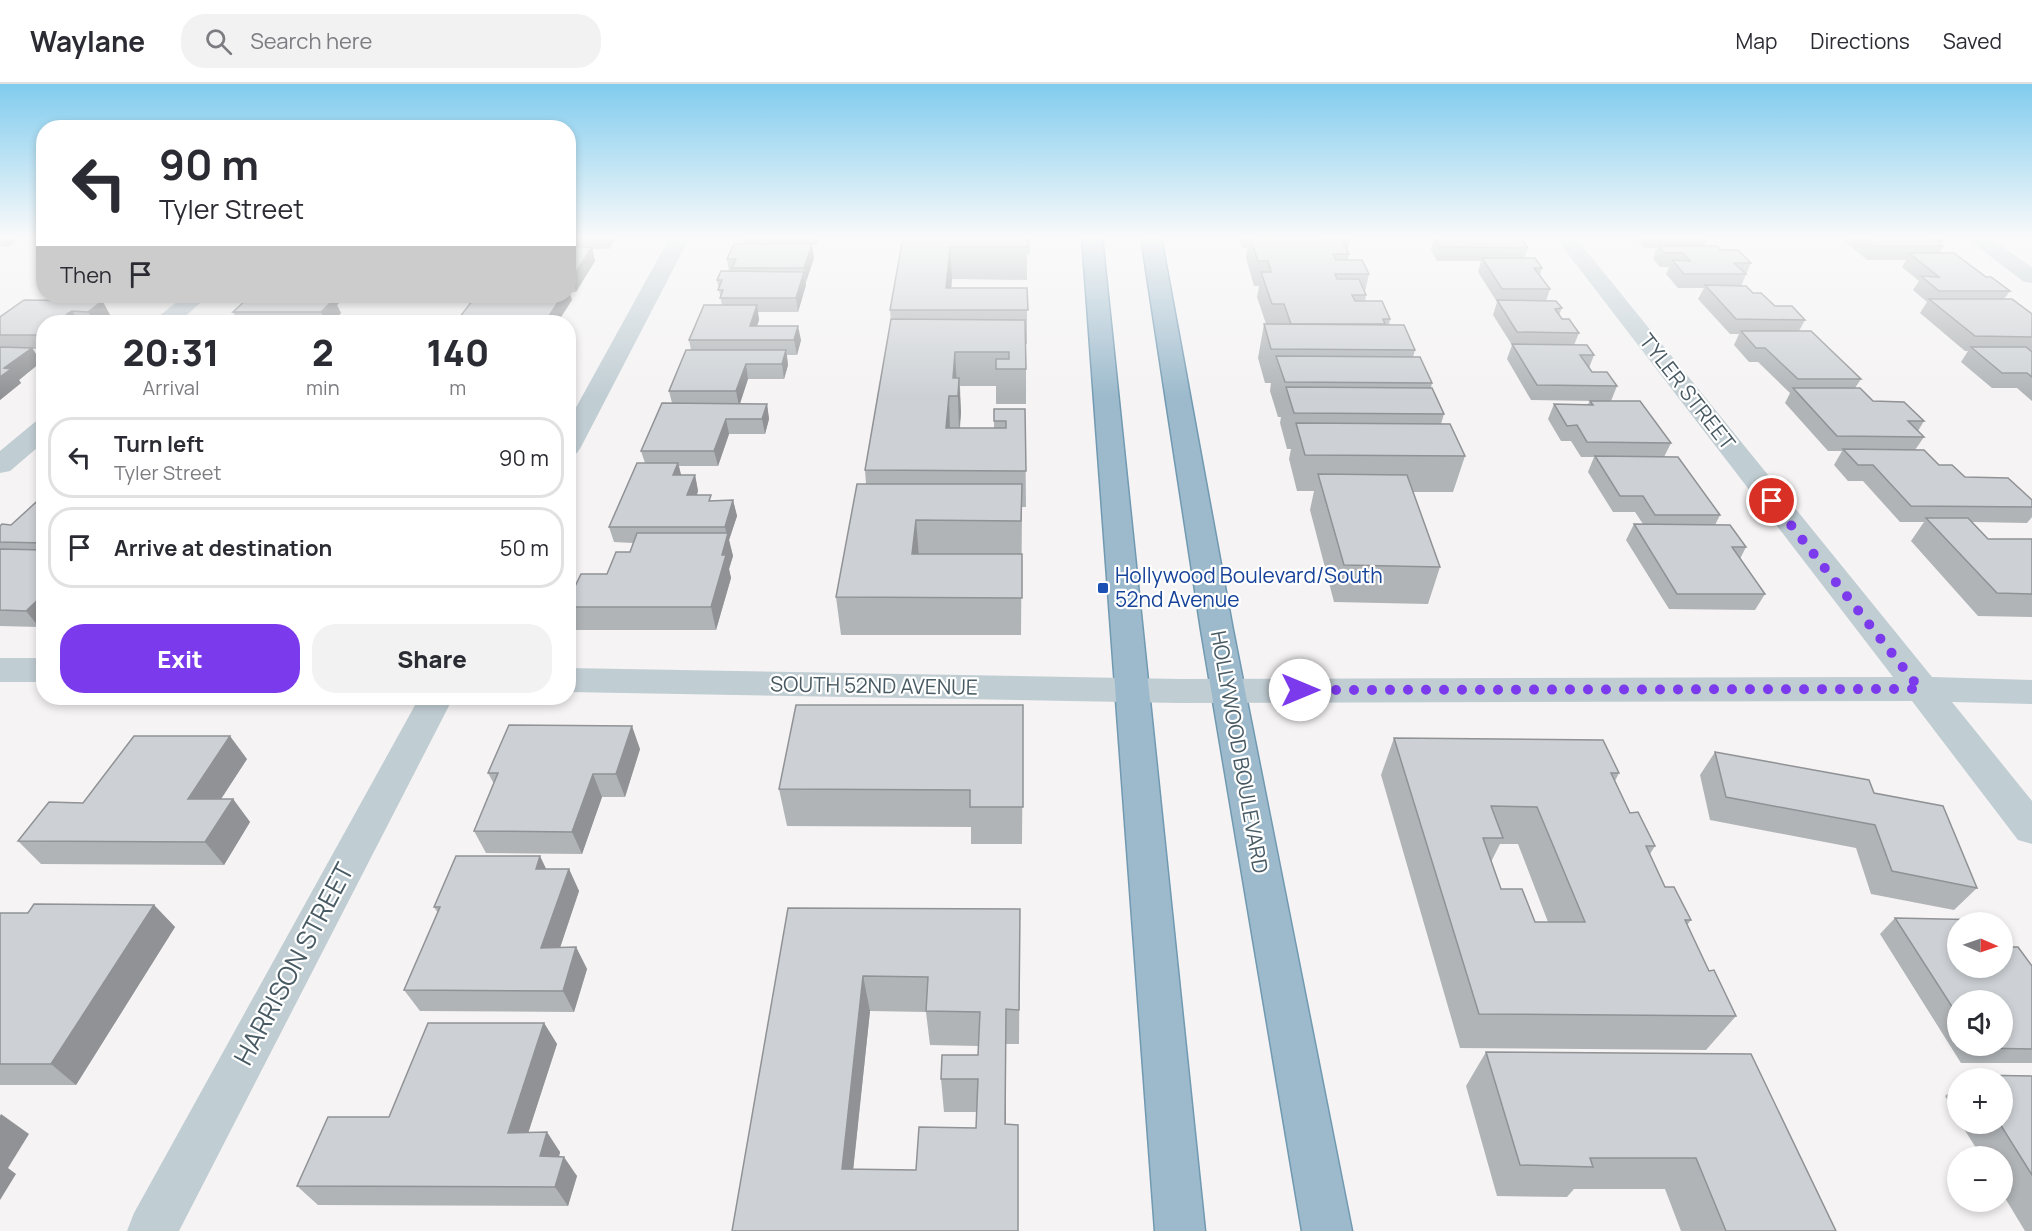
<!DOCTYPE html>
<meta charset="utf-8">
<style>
body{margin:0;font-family:Manrope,sans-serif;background:#f2f2f3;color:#2b2b33;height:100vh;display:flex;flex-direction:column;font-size:22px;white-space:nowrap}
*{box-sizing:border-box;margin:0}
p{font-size:20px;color:#7c7c81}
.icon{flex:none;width:33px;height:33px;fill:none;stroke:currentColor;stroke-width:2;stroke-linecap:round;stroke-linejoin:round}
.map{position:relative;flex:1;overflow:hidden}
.sheet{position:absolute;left:36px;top:231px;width:540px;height:390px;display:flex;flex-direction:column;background:#fff;border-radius:24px;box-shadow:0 3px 9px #0003}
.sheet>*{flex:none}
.top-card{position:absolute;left:36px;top:36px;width:540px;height:183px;border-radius:24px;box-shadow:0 3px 9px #0003;background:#fff;color:#2b2b33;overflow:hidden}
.needle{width:39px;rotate:92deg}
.fabs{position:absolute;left:1947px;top:828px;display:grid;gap:12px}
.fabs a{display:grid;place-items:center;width:66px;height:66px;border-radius:50%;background:#fff;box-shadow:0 3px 9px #0003;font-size:30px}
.pin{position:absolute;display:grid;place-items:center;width:51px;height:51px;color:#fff;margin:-26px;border:3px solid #fff;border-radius:50%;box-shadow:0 2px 6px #0007}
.me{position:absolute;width:66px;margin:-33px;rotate:90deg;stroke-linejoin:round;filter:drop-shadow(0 0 4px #0008)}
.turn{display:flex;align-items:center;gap:21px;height:126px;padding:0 24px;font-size:27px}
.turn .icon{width:78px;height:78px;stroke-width:2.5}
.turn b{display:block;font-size:42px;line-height:51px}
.then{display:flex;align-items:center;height:57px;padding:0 24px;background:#0003;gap:12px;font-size:22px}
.eta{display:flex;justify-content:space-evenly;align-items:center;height:102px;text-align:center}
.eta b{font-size:36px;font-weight:800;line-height:42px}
.button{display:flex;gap:12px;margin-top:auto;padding:12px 24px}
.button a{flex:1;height:69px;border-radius:24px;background:#7c3aed;color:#fff;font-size:24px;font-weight:800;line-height:69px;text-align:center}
.button a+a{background:#f2f2f3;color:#2b2b33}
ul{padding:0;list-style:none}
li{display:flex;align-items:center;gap:18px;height:81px;margin:0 12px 9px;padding:0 12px;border:3px solid #e1e1e2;border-radius:24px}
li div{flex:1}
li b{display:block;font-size:22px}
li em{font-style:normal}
header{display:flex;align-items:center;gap:36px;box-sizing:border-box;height:84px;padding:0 30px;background:#fff;border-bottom:2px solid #e1e1e2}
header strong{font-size:28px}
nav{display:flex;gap:33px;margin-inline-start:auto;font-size:21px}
.search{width:420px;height:54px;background:#f2f2f3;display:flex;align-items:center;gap:15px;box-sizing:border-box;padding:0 21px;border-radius:24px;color:#7c7c81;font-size:22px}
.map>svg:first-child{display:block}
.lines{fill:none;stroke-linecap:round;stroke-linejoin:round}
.trunk-casing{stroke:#7199b1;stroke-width:3}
.minor{fill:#c0cdd3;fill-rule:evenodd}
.trunk{fill:#9cbacc;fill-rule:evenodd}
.wall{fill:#b0b4b7;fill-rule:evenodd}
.shaded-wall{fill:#909295}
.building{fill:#cdd1d5;stroke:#909295;stroke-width:1.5;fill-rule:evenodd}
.route{stroke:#7c3aed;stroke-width:10;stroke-dasharray:0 18}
.transit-dot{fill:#1a4fb4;stroke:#fff;stroke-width:2}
.labels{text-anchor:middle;stroke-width:4.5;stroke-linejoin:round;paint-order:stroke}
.street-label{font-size:21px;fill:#485a63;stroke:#fff}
.transit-label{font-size:21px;fill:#164399;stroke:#fff;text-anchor:start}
.near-street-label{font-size:26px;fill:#485a63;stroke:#fff}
</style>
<header>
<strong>Waylane</strong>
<div class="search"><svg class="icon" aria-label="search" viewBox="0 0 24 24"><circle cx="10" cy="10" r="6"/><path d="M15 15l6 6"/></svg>Search here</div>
<nav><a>Map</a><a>Directions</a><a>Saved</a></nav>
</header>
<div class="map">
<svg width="2032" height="1147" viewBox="0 0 2032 1147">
<rect width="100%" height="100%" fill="#f5f3f3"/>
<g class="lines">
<!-- trunk casing -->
<g class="trunk-casing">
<g id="trunk">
<path d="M1082 153H1102L1205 1147H1155Z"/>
<path d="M1141 153H1161L1233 546 1352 1147H1302L1201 546Z"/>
</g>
</g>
<!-- minor -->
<g class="minor">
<path d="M670 153H690L581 363 577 369 568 371V338Z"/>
<path d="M1555 153H1575L1932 593 2032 596V620L1952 618 2032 717V760L2018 756 1912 617 1180 619 568 608V584L1180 595 1893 593Z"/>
<path d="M1965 153H1988L2032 183V199L2024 198Z"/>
<path d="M184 212H208L179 238H155L158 233Z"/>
<path d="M44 336V358L10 387 0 389V367L35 338Z"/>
<rect x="0" y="574" width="44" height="24"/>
<path d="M419 614H453L179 1147H127L134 1129Z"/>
</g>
<!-- trunk -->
<use href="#trunk" class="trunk"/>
</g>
<!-- wall -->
<g class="wall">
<path d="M0 153H23L8 163H0Z"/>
<path d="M568 153H617L609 165H592L595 177 576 208H569L572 216 568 212Z"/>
<path d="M743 153H820L817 161H812L814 174 806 198V201L798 228H758L759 236 757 242 801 256 797 271H787L788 281 784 295H748L740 320H767L769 335 765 350H729L718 382H679L681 391H695L698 407 697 411 712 417 733 416 737 432 729 456 733 472 729 485 731 494 716 546H574L568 530V517L607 490 630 468 633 459 614 458 609 443 645 379 641 367 672 319 669 307 691 266 689 256 722 221 717 196 729 187 727 175 743 160Z"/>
<path d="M903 153H1030V170H1027V196L952 195 951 204H1027V260H1026V320H996V302H960L961 329 960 344H994V325H1025L1026 423H1022L1021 551H841L836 513 866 400 865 386 891 237 890 226Z"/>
<path d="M1239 153H1351L1347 167 1349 170 1348 176 1369 190 1365 208 1366 211 1365 217 1390 235 1389 241 1415 266 1413 273 1432 299 1431 304 1444 330 1441 340 1465 372 1453 408H1413L1440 483 1428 520 1334 518 1310 426 1314 407H1297L1289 375 1291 365H1287L1280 339 1281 333H1278L1270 307 1271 299H1265L1258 274 1264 240H1266L1257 213 1259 202H1254L1246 174 1247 164H1242Z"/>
<path d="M1434 153 1528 164 1524 174 1542 184 1540 191 1550 205 1546 217 1562 224 1559 231 1562 235 1579 249 1574 261 1594 271 1589 284 1592 288 1617 302 1611 317 1671 359 1664 373 1720 431 1715 441 1746 463 1740 475 1765 510 1755 526 1669 525 1626 456 1634 440H1643L1635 428H1613L1588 388 1594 373H1581L1571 357H1561L1548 335 1554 320H1588L1590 317H1596L1531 316 1507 275 1512 261 1493 231 1497 218 1478 188 1481 177H1437L1431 166Z"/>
<path d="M1634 153H1709L1705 162 1721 166 1751 179 1741 202 1775 222 1805 236 1799 247 1861 295 1855 304 1873 317 1924 337 1918 347 1924 353 1915 366 1939 381 1965 393 2032 416V433L2027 439 1972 438 1988 455H2032V533L1978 532 1911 457 1924 438H1900L1863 397H1848L1834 381 1842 367H1828L1785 319 1790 309 1758 278H1749L1734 261 1739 250H1730L1698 215 1704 204H1678L1666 190 1669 183H1660L1653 175 1657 164H1644Z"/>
<path d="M1841 153H1938L1943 157 1941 161 1943 162 1939 169 1986 193 2010 207 2004 215 2032 230V267H2031L2032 268V317L2017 304H1992L1961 278 1968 267H1965L1920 229 1927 218 1913 206 1919 197 1902 183 1906 176H1867L1841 154Z"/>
<path d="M53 212H112L103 218 110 231 101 238H44V265H33L41 278 19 296 21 299 0 316V233L56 217Z"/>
<path d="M265 212H346L337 221 341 229 332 238H221L236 234 233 228 263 214Z"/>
<path d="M43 411 44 539 39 543 0 542V442L11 441Z"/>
<path d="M1023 621 1022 760H971V743L787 742 779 705Z"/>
<path d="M1394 654 1619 689 1615 697 1630 729 1655 762 1650 770 1665 803 1691 836 1687 841 1709 887 1736 932 1706 966 1460 964 1381 691ZM1500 760H1518L1548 838H1535L1501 805 1491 778Z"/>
<path d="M640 665 625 713H602L582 770 486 769 474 747 494 700 488 689Z"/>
<path d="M1715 668 1874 709 1977 804 1954 826 1871 810 1856 764 1710 736 1700 691Z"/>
<path d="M247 675 221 715H233L250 738 224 781 41 780 18 757 83 719Z"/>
<path d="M547 785H569L579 807 560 863H576L587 885 574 928 420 927 404 906 438 829 434 823Z"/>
<path d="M154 821 175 843 76 1001H0V829H28Z"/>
<path d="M788 824 1020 825 1019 960H1006V1040L1018 1147H732ZM870 927 926 928 930 961 978 962V971L941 995 944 1028H976V1044L916 1086 853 1085Z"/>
<path d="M1895 834 2007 863 2032 882V979H1961L1880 850ZM1958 916 2002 962H1958Z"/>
<path d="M544 939 557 960 528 1049 560 1068 559 1073 577 1092 568 1122 318 1121 297 1102 389 1033Z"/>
<path d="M1486 968 1751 970 1836 1147H1681L1665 1105H1574L1567 1113 1497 1112 1466 1002Z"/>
<path d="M1970 991 2032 992V1147H2025L2002 1109V1072H1981L1961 1040H2002V994H1966Z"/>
<path d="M1958 1001V1033L1945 1012Z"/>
</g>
<!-- shaded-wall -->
<g class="shaded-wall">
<path d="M1 153H23L8 163Z"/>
<path d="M606 153H617L609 165Z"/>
<path d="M786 153H789L790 161 788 167Z"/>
<path d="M816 153H820L817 161Z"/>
<path d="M812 160 814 174 806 198 804 184Z"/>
<path d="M592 163 595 177 576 208 572 194Z"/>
<path d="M950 163 952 195 949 226 946 204Z"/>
<path d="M804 188 806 201 798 228 796 214Z"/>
<path d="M568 205 572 216 558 238H545L562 212H568Z"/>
<path d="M93 212H112L103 218 110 231 101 238H95L88 228 98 220Z"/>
<path d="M327 212H346L337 221 341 229 332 238H326L321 228 324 215Z"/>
<path d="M757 221 759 236 752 256 750 242Z"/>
<path d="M72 227 79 238H65L67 230Z"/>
<path d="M798 242 801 256 797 271 794 256Z"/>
<path d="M32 264 41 278 19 296 21 299 0 316V293L4 284Z"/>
<path d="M786 266 788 281 784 295 782 280Z"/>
<path d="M955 268 957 302 953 294Z"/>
<path d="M746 280 748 295 739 322 736 307Z"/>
<path d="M959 294 961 329 959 348 958 312Z"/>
<path d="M949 312 950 348 946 344Z"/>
<path d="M767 320 769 335 765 350 762 335Z"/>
<path d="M726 335 729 350 718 382 714 367Z"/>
<path d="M678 379 682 395 673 391Z"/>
<path d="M695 391 698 407 691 426 687 411Z"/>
<path d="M733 416 737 432 729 456 733 472 729 485 731 494 716 546 711 523 722 471 727 452 725 443Z"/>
<path d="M916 436 919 473 912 470Z"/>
<path d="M44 510V539L39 543 26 527Z"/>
<path d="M632 642 640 665 625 713 616 690Z"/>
<path d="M230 652 247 675 206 738 188 715Z"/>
<path d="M593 690 602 713 582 770 572 748Z"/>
<path d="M233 715 250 738 224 781 205 758Z"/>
<path d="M540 772 551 795 536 785Z"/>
<path d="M569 785 579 807 553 885 541 864Z"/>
<path d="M154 821 175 843 76 1001 51 980Z"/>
<path d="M576 863 587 885 574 928 563 907Z"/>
<path d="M863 892 870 927 850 1116 842 1085Z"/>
<path d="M1006 925V1072L1005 1040Z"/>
<path d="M544 939 557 960 522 1068 508 1049Z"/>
<path d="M1 1030 29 1050 8 1084 16 1090 0 1116V1032Z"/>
<path d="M547 1048 560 1068 554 1092 540 1072Z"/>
<path d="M564 1073 577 1092 568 1122 555 1103Z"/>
</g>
<!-- building -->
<g class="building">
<path d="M743 153H786V154H742Z"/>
<path d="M903 153H1027L1028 163H950L946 204H1027L1028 226H890Z"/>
<path d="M1250 153H1322L1323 156H1342L1349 170H1333L1336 176H1362L1369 190H1335L1337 195H1359L1366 211H1352L1355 217H1382L1390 235H1383L1385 240H1291L1284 220H1272L1261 188H1271L1268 177H1258Z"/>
<path d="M1434 153H1520L1528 164 1441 163Z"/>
<path d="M1862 153H1938L1943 157 1935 156 1943 162H1874Z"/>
<path d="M734 160H812L804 184H732L736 175H727Z"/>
<path d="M1658 162H1717L1721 166H1738L1751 179H1734L1746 190H1684L1672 176 1690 177 1683 169H1665Z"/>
<path d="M568 163H592L572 194H568Z"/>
<path d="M1909 169H1954L1986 193H1991L2010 207H1939L1921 192 1939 193Z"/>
<path d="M1482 174H1535L1542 184H1534L1550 205H1502Z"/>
<path d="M721 187 804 188 796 214H720L723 206H718L722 196H717Z"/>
<path d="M1705 201 1746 202 1753 209H1761L1775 222H1792L1805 236 1736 235Z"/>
<path d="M266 212H327L324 215H334L321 228H233L248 214H263Z"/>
<path d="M476 212H562L545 238H456Z"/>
<path d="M1929 215H2012L2032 230V253L1975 252Z"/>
<path d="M24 216 102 217 88 228 72 227 67 230 72 231 68 234H71L65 238H44V251H0V233Z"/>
<path d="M1497 216 1556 217 1562 224 1555 225 1562 235H1569L1579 249 1517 248Z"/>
<path d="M704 221H757L750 242H798L794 256H689Z"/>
<path d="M227 234 305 237 303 238H221Z"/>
<path d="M891 235 1025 236 1026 285H996V275H1009V268H955L953 294H959L958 312H949L946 344H1006V337H994V325H1025L1026 387 865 386Z"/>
<path d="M1264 240 1404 241 1415 266 1271 265Z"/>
<path d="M1741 247H1811L1861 295H1798L1765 264H1756Z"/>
<path d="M1512 260 1587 261 1594 271H1580L1592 288H1607L1617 302 1537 301Z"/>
<path d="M0 263 32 264 4 284 11 285 0 293Z"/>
<path d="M1971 263H2026L2032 268V293L2027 289H2002Z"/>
<path d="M686 266H786L782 280H746L736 307H669Z"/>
<path d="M1276 272 1420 273 1432 299 1285 298Z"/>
<path d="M1286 303 1432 304 1444 330 1294 329Z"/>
<path d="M1793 304H1860L1873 317 1904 318 1924 337H1908L1924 353 1837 352Z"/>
<path d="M1590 317H1640L1671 359 1587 358 1577 341 1567 342 1554 320 1593 321Z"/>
<path d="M662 319 767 320 762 335H726L714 367H641Z"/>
<path d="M1296 339 1450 340 1465 372 1305 371Z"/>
<path d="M1843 365 1924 366 1939 381H1952L1965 393 2008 394 2032 416V423L1911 422 1873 381H1858Z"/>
<path d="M1595 372 1678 373 1720 431H1655L1643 412H1620Z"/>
<path d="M637 379H678L673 391H695L687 411H711L709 417 733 416 725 443H609Z"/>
<path d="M1318 390 1407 391 1440 483 1344 481Z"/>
<path d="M857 400H1022L1021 437 916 436 912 470H1022V514L836 513Z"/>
<path d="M44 411V459L0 458V442L2 440 11 441Z"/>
<path d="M1926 434H1968L1988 455H2032V510L1997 509Z"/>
<path d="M1634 440 1730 441 1746 463H1732L1765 510H1677Z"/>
<path d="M637 449H728L722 471H726L711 523H568V517L581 490H607L616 468H630Z"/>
<path d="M0 465 44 466V510L26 527 0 526Z"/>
<path d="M796 621H1023V723H970V706L779 705Z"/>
<path d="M509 641 632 642 616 690H593L572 748 474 747 498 689H488Z"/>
<path d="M134 652H230L188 715H233L205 758 18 757 49 718 83 719Z"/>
<path d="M1394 654 1603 656 1619 689H1611L1630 729 1638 728 1655 762H1646L1665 803H1674L1691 836H1685L1709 887 1714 886 1736 932 1479 930ZM1491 722 1537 723 1585 838H1535L1522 805H1501L1483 754H1503Z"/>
<path d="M1715 668 1869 696 1874 709 1943 722 1977 804 1892 787 1875 741 1726 713Z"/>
<path d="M456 772H540L536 785H569L541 864 576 863 563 907 404 906 440 823H434Z"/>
<path d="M34 820 154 821 51 980H0V829H28Z"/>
<path d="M788 824 1020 825 1019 926 1006 925 1005 1040 1018 1041V1147H732ZM863 892 928 893 926 927 980 928 978 971H942L941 995H978L976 1044 919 1043 916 1086 842 1085Z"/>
<path d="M1895 834 1987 836 1989 838H1958V884H2002V858L2007 863H2018L2032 882V965L1978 964 1977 962H2002V916H1958V932Z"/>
<path d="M428 939H544L508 1049 547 1048 540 1072 564 1073 555 1103 297 1102 328 1033H389Z"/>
<path d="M1486 968 1751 970 1836 1147H1726L1696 1074H1590L1593 1083 1520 1081Z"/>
<path d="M1970 991 2032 992V1091L2000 1040H2002V994H1972Z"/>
</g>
<!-- sky -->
<linearGradient id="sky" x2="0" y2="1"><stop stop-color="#81ccee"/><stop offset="0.49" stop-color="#fafafa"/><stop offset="1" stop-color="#fafafa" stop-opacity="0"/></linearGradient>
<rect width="2032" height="313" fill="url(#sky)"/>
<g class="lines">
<!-- route -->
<path class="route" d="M1300 606 1920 605 1772 417"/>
</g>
<!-- markers -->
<rect class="transit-dot" x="1097" y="498" width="12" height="12" rx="3"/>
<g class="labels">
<!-- street labels -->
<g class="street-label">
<text transform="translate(1687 308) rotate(52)" y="7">TYLER STREET</text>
<text transform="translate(874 602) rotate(1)" y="7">SOUTH 52ND AVENUE</text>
<text transform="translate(1239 668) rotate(80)" y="7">HOLLYWOOD BOULEVARD</text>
</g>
<!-- transit labels -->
<g class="transit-label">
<text x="1115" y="499">Hollywood Boulevard/South<tspan x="1115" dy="24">52nd Avenue</tspan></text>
</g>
<!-- near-street labels -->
<g class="near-street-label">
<text transform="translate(294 880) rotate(-62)" y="9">HARRISON STREET</text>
</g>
</g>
</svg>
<div class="fabs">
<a><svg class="needle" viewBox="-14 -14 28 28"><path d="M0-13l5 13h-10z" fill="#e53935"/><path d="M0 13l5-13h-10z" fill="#7c7c81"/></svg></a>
<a><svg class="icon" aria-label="sound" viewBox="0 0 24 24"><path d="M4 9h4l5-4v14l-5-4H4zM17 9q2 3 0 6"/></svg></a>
<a>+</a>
<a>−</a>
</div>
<div class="pin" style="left:1772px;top:417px;background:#d93025"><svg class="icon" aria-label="arrive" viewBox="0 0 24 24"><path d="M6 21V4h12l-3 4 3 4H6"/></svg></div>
<svg class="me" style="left:1300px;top:606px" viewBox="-20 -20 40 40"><circle r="19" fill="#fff"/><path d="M0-13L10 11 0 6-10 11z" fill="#7c3aed"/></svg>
<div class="top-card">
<div class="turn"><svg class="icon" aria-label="left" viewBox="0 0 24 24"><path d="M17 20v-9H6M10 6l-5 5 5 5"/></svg><div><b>90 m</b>Tyler Street</div></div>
<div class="then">Then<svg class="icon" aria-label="arrive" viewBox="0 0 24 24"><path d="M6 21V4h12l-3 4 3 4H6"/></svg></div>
</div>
<section class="sheet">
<div class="eta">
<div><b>20:31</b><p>Arrival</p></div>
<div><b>2</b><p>min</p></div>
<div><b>140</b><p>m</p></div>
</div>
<ul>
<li><svg class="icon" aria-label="left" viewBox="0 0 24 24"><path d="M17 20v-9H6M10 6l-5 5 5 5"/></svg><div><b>Turn left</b><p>Tyler Street</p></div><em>90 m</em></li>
<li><svg class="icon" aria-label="arrive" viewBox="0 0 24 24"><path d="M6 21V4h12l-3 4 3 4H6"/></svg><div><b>Arrive at destination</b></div><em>50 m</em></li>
</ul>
<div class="button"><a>Exit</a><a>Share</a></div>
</section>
</div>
